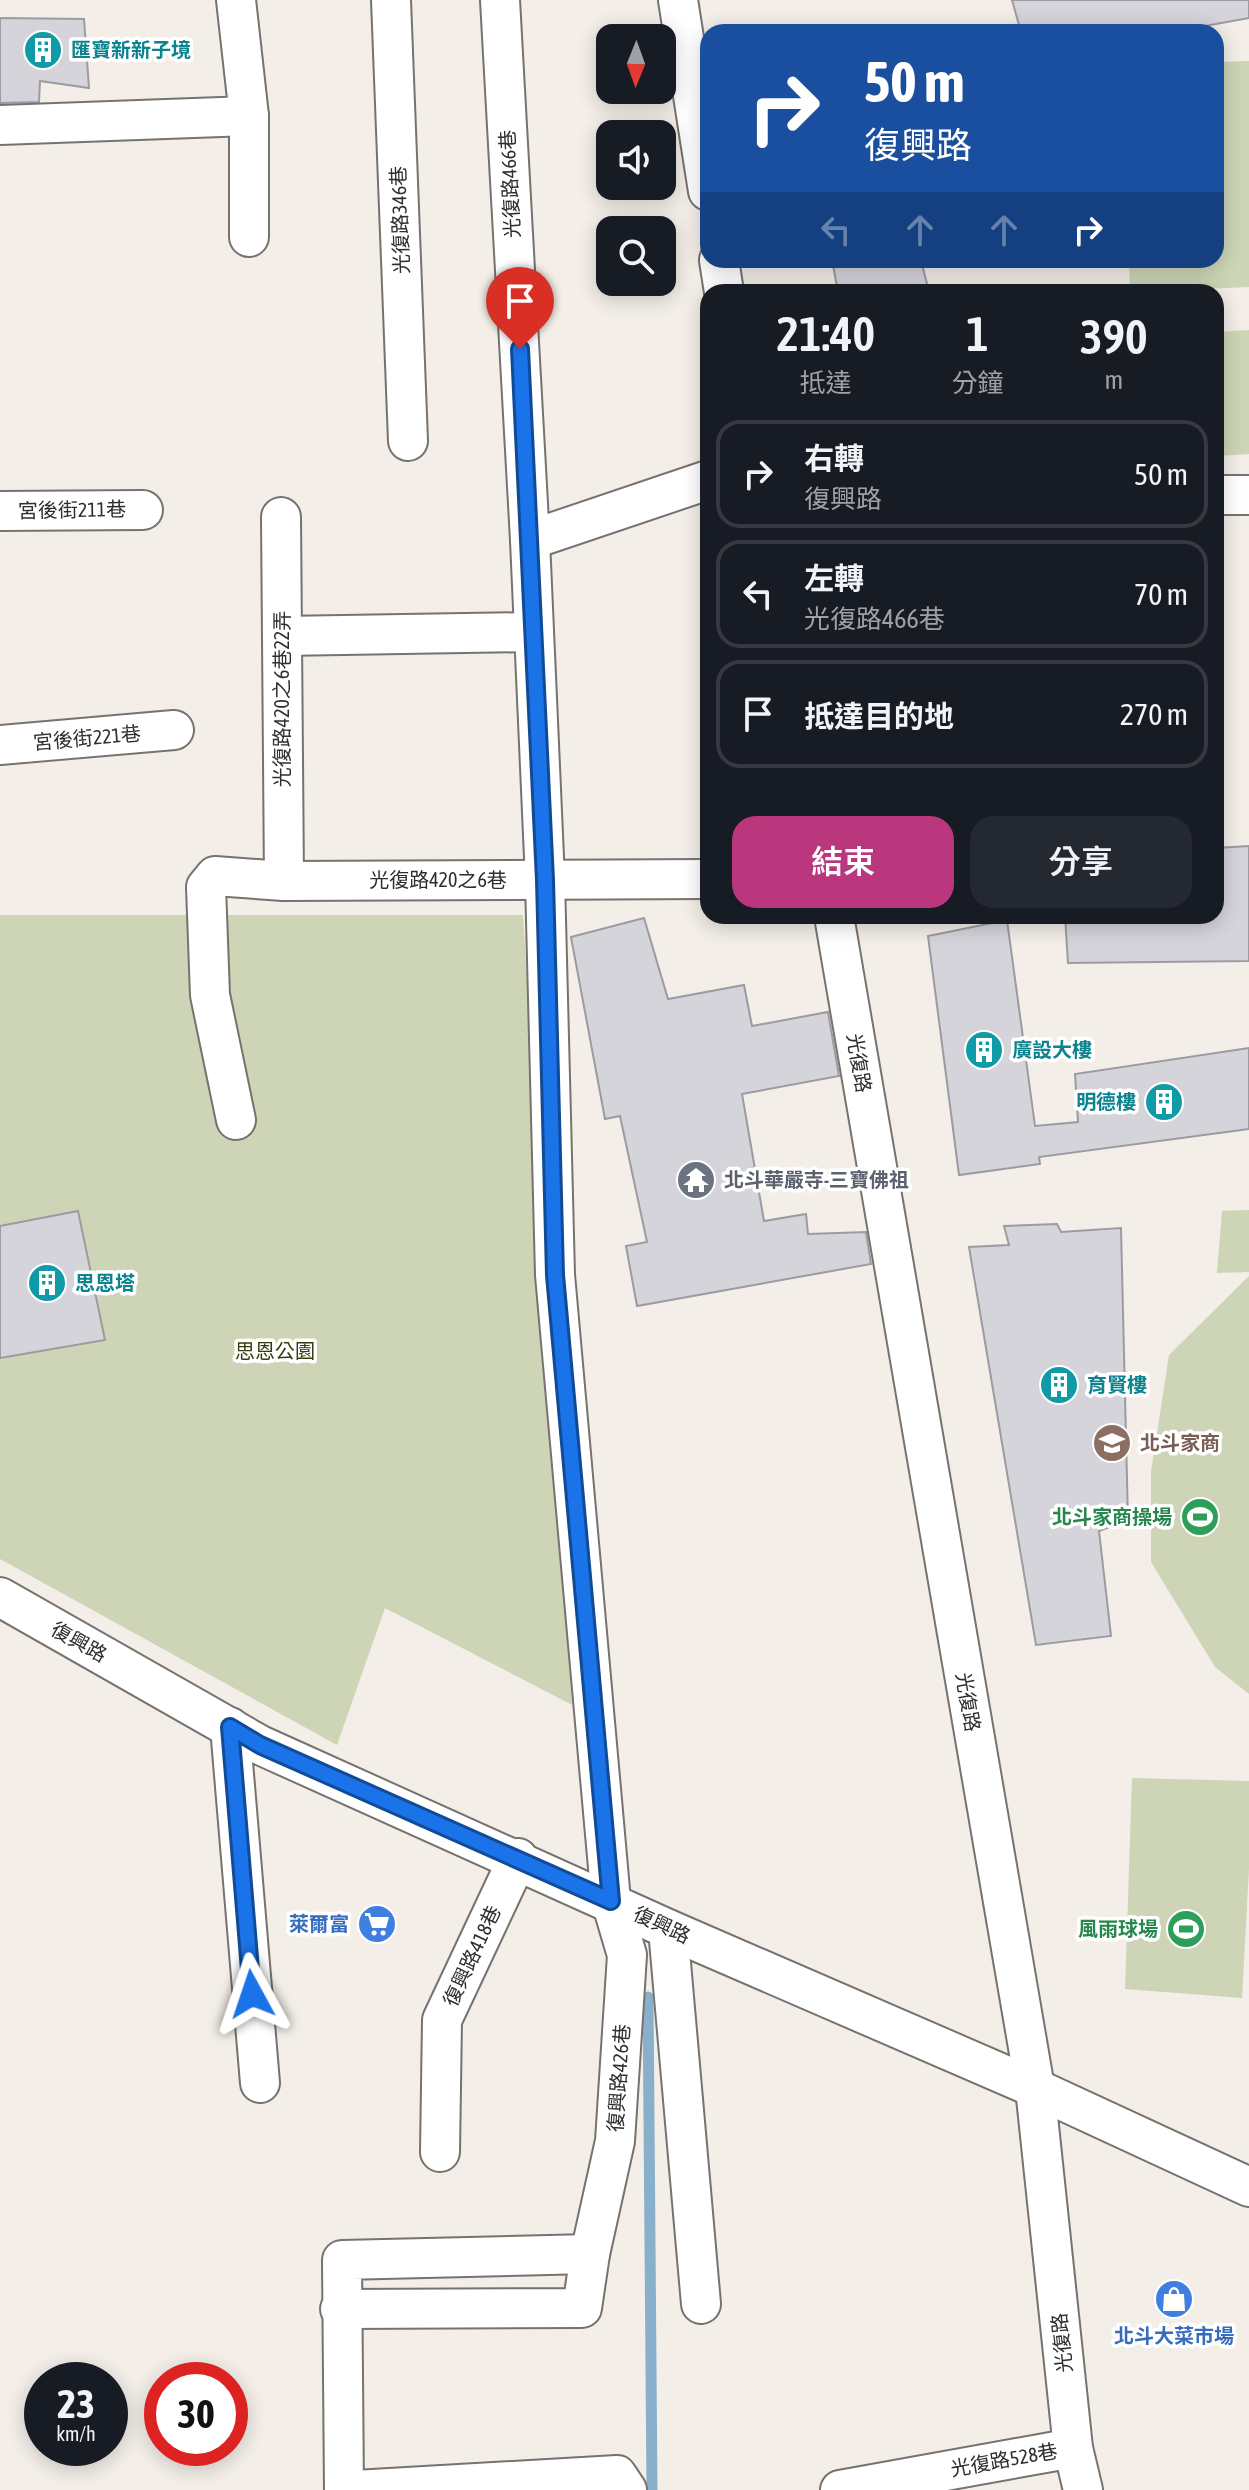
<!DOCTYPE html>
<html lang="zh-TW">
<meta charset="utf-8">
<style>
body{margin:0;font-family:"Asap Condensed","Noto Sans TC",sans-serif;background:#242831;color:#f1f3f6;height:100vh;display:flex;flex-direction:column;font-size:30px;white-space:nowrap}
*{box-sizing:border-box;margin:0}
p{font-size:26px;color:#9ea1a6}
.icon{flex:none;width:44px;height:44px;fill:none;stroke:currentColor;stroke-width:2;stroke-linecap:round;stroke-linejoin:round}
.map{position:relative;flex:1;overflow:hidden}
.side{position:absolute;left:700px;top:284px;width:524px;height:640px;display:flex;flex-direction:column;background:#171b24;border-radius:24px;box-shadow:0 4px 20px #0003}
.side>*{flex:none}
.hud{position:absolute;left:700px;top:24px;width:524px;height:244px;border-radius:24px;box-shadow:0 4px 20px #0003;background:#1a4fa0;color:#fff;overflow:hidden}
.needle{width:52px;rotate:181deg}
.fabs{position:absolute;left:596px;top:24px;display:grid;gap:16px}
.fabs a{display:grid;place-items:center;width:80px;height:80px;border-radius:16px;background:#171b24;box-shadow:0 4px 20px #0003;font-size:40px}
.speed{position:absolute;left:24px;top:2362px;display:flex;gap:16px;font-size:40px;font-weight:700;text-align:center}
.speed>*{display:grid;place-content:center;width:104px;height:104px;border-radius:50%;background:#171b24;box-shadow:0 4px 20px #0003;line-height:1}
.speed small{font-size:20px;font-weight:400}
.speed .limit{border:12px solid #d22;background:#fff;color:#111}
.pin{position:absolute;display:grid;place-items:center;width:68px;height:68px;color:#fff;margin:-82px -34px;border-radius:50% 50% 50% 0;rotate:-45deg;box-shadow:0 0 8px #0007}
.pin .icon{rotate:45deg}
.me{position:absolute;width:88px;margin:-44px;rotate:355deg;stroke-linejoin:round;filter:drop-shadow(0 0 6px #0008)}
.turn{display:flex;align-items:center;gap:28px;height:168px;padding:0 32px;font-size:36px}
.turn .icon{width:104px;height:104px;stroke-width:2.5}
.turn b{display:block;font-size:56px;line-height:68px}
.lanes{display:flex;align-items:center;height:76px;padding:0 32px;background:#0003;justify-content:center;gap:40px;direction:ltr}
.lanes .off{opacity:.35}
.eta{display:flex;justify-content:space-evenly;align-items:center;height:136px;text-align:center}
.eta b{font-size:48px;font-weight:600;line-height:56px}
.primary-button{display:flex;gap:16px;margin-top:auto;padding:16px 32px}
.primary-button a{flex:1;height:92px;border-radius:24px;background:#ba377d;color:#fff;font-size:32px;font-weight:600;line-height:92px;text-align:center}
.primary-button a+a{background:#242831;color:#f1f3f6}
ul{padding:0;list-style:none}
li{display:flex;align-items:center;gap:24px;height:108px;margin:0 16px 12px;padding:0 16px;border:4px solid #363941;border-radius:24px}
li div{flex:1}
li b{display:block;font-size:30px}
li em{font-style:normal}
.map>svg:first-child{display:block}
.green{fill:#cdd5b6}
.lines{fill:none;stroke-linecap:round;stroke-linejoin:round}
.stream{stroke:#89b0ca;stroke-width:11}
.building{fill:#d5d4db;stroke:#9c9ba2;stroke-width:2}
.minor-casing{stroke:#77726e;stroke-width:42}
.minor{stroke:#fff;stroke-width:38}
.route-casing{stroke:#114b97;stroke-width:20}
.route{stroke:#1a73e8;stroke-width:14}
.labels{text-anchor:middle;stroke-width:7;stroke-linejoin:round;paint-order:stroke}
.culture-label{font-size:20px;font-weight:bold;fill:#0d838f;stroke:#fff;text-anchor:start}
.street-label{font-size:20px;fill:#302e2c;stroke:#fff}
.worship-label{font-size:20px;font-weight:bold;fill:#5b616d;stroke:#fff;text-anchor:start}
.park-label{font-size:20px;fill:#353d0d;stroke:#fff}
.education-label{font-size:20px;font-weight:bold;fill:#785e54;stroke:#fff;text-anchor:start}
.leisure-label{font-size:20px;font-weight:bold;fill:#27864d;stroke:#fff;text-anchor:end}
.shop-label{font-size:20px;font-weight:bold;fill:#366cbe;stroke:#fff;text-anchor:end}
</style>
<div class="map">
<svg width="1249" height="2490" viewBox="0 0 1249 2490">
<rect width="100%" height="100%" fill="#f3eee8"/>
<!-- green -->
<g class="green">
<path d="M1249 61V287L1130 292 1129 260H1216V62Z"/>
<path d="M1249 330V454L1216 456V332Z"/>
<path d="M0 915H523L572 1705 385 1608 337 1745 0 1559Z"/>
<path d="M1249 1210V1272L1217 1273 1222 1211Z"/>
<path d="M1249 1276V1694L1215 1667 1151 1562V1472L1169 1355Z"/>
<path d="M1132 1778 1249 1781V1869L1242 1998 1125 1989Z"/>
</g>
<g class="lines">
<!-- stream -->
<path class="stream" d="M648 1997 652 2490"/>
</g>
<!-- building -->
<g class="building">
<path d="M1012 0H1249V18L1172 32H1021Z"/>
<path d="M0 18 84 19 89 88 40 81 39 102 0 103Z"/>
<path d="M832 260H921L929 292H838Z"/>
<path d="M1249 846V961L1068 963 1065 916H1216V848Z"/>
<path d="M644 918 668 999 744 985 752 1026 828 1012 839 1076 742 1094 764 1221 806 1214 808 1234 866 1232 871 1264 637 1306 626 1246 647 1242 620 1116 605 1119 571 937Z"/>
<path d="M1007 920 1035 1126 1078 1122 1075 1074 1249 1048V1129L1039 1157 1040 1164 959 1175 928 936Z"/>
<path d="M78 1211 105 1340 0 1358V1226Z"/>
<path d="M1057 1224 1061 1232 1121 1228 1128 1520 1099 1531 1111 1636 1036 1645 969 1247 1009 1245 1004 1226Z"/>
</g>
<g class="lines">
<!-- minor casing -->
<g class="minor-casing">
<g id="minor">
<path d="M236 0 249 116V237"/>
<path d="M391 0 408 441"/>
<path d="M678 0 708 191"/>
<path d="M0 125 249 116"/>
<path d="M719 260 724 292"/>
<path d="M1216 495H1249"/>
<path d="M0 511 143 510"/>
<path d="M281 517 284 881"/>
<path d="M530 540 708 480"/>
<path d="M282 636 532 632"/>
<path d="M0 745 174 730"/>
<path d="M834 916 1035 2088 1073 2448 1083 2490"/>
<path d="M236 1120 210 995 206 887 215 876 284 881 708 879"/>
<path d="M0 1597 260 1745 668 1929 1035 2088 1249 2187"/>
<path d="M230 1727 260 2083"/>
<path d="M668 1929 701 2304"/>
<path d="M440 2152 442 2020 518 1858"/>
<path d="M340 2309 582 2308 590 2254 615 2141 627 1955 611 1901 555 1275 545 880 530 540 500 0"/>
<path d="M344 2490 342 2260 590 2254"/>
<path d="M355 2490 617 2475 627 2490"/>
<path d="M840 2490 1073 2448"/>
</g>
</g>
<!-- minor -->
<use href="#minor" class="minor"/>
</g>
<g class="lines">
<!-- route casing -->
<g class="route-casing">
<path id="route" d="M252 1994 230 1727 260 1745 611 1901 555 1275 545 880 520 349"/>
</g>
<!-- route -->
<use href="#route" class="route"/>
</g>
<!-- icons -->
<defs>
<g id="building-disc" transform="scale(2)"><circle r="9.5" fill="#0f9aa8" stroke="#fff"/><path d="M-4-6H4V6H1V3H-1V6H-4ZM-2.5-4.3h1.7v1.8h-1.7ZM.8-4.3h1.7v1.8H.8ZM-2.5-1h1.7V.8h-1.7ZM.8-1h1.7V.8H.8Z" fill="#fff"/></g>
<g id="temple-disc" transform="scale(2)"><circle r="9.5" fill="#6b7280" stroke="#fff"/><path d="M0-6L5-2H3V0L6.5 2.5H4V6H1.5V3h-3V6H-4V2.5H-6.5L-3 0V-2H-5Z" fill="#fff"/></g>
<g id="school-disc" transform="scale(2)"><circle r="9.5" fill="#8d6e63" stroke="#fff"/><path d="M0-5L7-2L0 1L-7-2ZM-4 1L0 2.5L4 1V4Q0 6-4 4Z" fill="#fff"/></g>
<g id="stadium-disc" transform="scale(2)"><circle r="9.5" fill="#2e9e5b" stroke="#fff"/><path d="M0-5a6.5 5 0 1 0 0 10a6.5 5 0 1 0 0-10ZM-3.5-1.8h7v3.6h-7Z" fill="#fff"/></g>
<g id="supermarket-disc" transform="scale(2)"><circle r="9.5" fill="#3f7fe0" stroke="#fff"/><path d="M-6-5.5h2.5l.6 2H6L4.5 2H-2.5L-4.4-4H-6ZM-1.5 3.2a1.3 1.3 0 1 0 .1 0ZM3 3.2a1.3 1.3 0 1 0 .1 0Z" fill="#fff"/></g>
<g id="shop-disc" transform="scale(2)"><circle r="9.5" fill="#3f7fe0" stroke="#fff"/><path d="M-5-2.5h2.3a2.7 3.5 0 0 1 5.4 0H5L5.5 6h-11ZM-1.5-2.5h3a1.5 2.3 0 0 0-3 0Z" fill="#fff"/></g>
</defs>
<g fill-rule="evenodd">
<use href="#building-disc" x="43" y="50"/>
<use href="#building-disc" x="984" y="1050"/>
<use href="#building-disc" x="1164" y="1102"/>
<use href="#temple-disc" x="696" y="1180"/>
<use href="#building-disc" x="47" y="1283"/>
<use href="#building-disc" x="1059" y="1385"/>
<use href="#school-disc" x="1112" y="1443"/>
<use href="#stadium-disc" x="1200" y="1517"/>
<use href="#supermarket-disc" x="377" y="1924"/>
<use href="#stadium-disc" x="1186" y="1929"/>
<use href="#shop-disc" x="1174" y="2299"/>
</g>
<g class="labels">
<!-- culture labels -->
<g class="culture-label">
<text x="71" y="57">匯寶新新子境</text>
<text x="1012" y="1057">廣設大樓</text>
<text x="1136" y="1109" text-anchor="end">明德樓</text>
<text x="75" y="1290">思恩塔</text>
<text x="1087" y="1392">育賢樓</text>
</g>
<!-- street labels -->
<g class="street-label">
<text transform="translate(510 184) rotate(-93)" y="7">光復路466巷</text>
<text transform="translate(400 220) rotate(-92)" y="7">光復路346巷</text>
<text transform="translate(72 510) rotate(-1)" y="7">宮後街211巷</text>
<text transform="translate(282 699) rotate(-90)" y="7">光復路420之6巷22弄</text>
<text transform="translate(87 738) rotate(-5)" y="7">宮後街221巷</text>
<text x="438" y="887">光復路420之6巷</text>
<text transform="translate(859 1063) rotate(80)" y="7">光復路</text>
<text transform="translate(79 1642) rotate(29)" y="7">復興路</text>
<text transform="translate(968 1702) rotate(80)" y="7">光復路</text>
<text transform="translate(662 1925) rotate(25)" y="7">復興路</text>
<text transform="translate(472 1956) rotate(-65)" y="7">復興路418巷</text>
<text transform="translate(619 2078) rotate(-86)" y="7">復興路426巷</text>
<text transform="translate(1062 2343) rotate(-96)" y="7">光復路</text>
<text transform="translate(1004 2460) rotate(-10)" y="7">光復路528巷</text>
</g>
<!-- worship labels -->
<g class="worship-label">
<text x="724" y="1187">北斗華嚴寺-三寶佛祖</text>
</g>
<!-- park labels -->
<g class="park-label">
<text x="275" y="1358">思恩公園</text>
</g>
<!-- education labels -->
<g class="education-label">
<text x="1140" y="1450">北斗家商</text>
</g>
<!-- leisure labels -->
<g class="leisure-label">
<text x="1172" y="1524">北斗家商操場</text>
<text x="1158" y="1936">風雨球場</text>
</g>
<!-- shop labels -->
<g class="shop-label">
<text x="349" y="1931">萊爾富</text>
<text x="1174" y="2343" text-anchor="middle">北斗大菜市場</text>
</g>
</g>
</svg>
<div class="fabs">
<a><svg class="needle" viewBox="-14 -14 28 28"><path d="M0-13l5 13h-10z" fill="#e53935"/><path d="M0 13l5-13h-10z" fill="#9ea1a6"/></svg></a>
<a><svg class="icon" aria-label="sound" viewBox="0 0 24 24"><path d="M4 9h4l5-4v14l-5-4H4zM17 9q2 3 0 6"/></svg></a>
<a><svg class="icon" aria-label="search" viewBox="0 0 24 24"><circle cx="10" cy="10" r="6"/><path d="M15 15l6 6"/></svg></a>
</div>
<div class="speed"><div>23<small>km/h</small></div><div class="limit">30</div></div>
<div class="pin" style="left:520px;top:349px;background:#d93025"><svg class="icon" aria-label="arrive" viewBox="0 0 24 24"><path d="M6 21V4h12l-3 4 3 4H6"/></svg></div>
<svg class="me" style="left:252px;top:1994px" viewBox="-20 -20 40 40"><path d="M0-17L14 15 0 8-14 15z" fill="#1a73e8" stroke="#fff" stroke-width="4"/></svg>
<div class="hud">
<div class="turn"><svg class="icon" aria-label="right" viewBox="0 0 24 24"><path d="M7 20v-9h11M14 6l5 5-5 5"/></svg><div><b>50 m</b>復興路</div></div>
<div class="lanes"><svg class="icon off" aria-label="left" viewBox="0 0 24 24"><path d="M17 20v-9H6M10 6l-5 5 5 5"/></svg><svg class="icon off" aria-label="ahead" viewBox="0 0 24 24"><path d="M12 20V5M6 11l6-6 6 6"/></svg><svg class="icon off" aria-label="ahead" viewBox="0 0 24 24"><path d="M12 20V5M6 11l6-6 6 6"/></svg><svg class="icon" aria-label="right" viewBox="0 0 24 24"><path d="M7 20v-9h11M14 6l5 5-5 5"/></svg></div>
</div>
<section class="side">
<div class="eta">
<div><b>21:40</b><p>抵達</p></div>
<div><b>1</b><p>分鐘</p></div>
<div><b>390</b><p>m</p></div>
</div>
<ul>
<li><svg class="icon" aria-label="right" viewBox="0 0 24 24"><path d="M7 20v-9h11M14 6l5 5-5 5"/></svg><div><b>右轉</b><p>復興路</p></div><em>50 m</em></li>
<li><svg class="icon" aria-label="left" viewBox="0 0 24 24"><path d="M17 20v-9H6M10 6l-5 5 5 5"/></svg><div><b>左轉</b><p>光復路466巷</p></div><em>70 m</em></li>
<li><svg class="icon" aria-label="arrive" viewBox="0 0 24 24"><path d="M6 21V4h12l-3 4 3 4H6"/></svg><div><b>抵達目的地</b></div><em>270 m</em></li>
</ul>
<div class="primary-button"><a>結束</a><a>分享</a></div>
</section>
</div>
